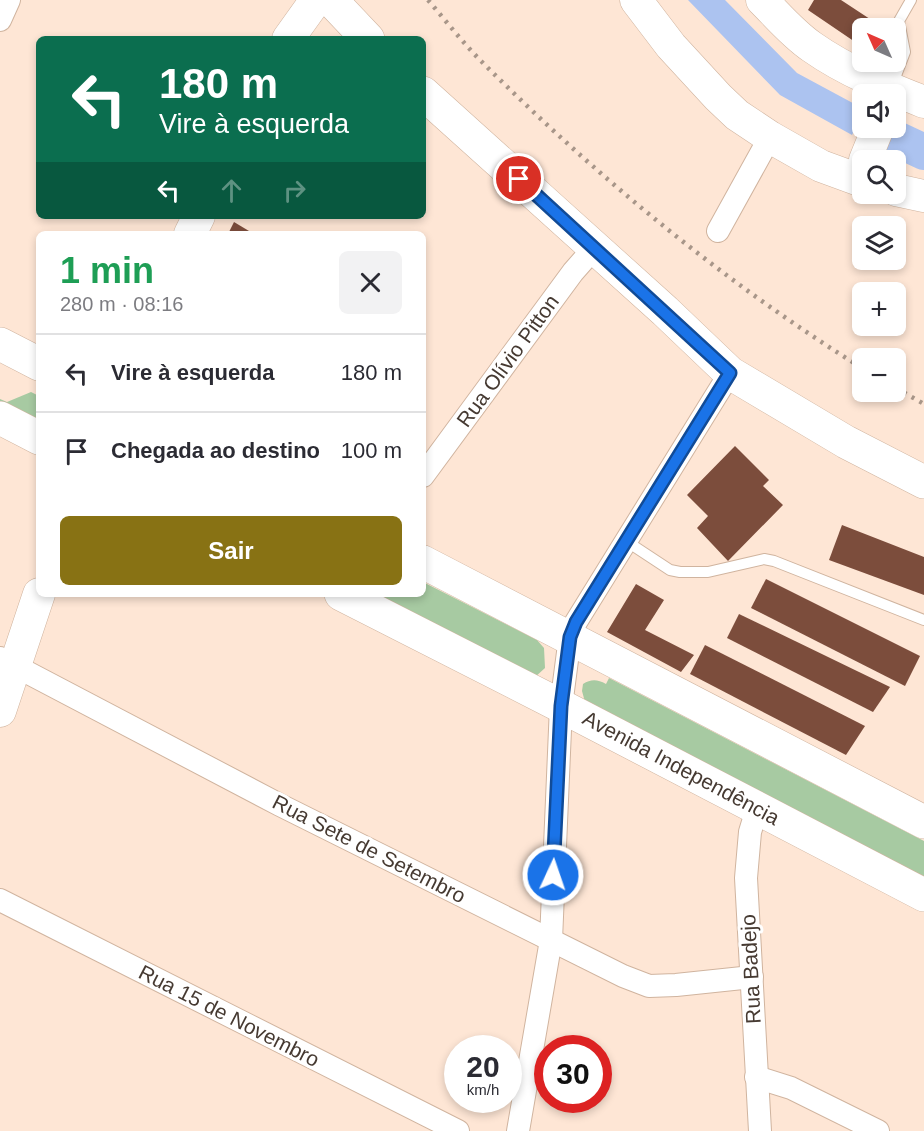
<!DOCTYPE html>
<html lang="pt">
<meta charset="utf-8">
<style>
body{margin:0;font-family:Helvetica,sans-serif;background:#f2f2f3;color:#2b2b33;height:100vh;display:flex;flex-direction:column;font-size:22px;white-space:nowrap}
*{box-sizing:border-box;margin:0}
p{font-size:20px;color:#7c7c81}
.icon{flex:none;width:33px;height:33px;fill:none;stroke:currentColor;stroke-width:2;stroke-linecap:round;stroke-linejoin:round}
.map{position:relative;flex:1;overflow:hidden}
.drawer{position:absolute;left:36px;top:231px;width:390px;height:366px;display:flex;flex-direction:column;background:#fff;border-radius:9px;box-shadow:0 3px 9px #0003}
.drawer>*{flex:none}
.top-card{position:absolute;left:36px;top:36px;width:390px;height:183px;border-radius:9px;box-shadow:0 3px 9px #0003;background:#0b6e4f;color:#fff;overflow:hidden}
.needle{width:39px;rotate:315deg}
.controls{position:absolute;left:852px;top:18px;display:grid;gap:12px}
.controls a{display:grid;place-items:center;width:54px;height:54px;border-radius:9px;background:#fff;box-shadow:0 3px 9px #0003;font-size:30px}
.speed{position:absolute;left:444px;top:1035px;display:flex;gap:12px;font-size:30px;font-weight:700;text-align:center}
.speed>*{display:grid;place-content:center;width:78px;height:78px;border-radius:50%;background:#fff;box-shadow:0 3px 9px #0003;line-height:1}
.speed small{font-size:15px;font-weight:400}
.speed .limit{border:9px solid #d22;background:#fff;color:#111}
.pin{position:absolute;display:grid;place-items:center;width:51px;height:51px;color:#fff;margin:-26px;border:3px solid #fff;border-radius:50%;box-shadow:0 2px 6px #0007}
.me{position:absolute;width:66px;margin:-33px;rotate:3deg;stroke-linejoin:round;filter:drop-shadow(0 0 4px #0008)}
.turn{display:flex;align-items:center;gap:21px;height:126px;padding:0 24px;font-size:27px}
.turn .icon{width:78px;height:78px;stroke-width:2.5}
.turn b{display:block;font-size:42px;line-height:51px}
.lanes{display:flex;align-items:center;height:57px;padding:0 24px;background:#0003;justify-content:center;gap:30px;direction:ltr}
.lanes .off{opacity:.35}
.round{display:grid;place-items:center;flex:none;width:63px;height:63px;border-radius:9px;background:#f2f2f3}
.summary{display:flex;align-items:center;justify-content:space-between;height:102px;padding:0 24px}
h1{font-size:36px;font-weight:700;line-height:45px;color:#1e9e55}
.cta{display:flex;gap:12px;margin-top:auto;padding:12px 24px}
.cta a{flex:1;height:69px;border-radius:9px;background:#887214;color:#fff;font-size:24px;font-weight:700;line-height:69px;text-align:center}
ul{padding:0;list-style:none}
li{display:flex;align-items:center;gap:18px;height:78px;padding:0 24px;border-top:2px solid #e1e1e2}
li div{flex:1}
li b{display:block;font-size:22px}
li em{font-style:normal}
.map>svg:first-child{display:block}
.green{fill:#a7caa2}
.water{fill:#acc3f0}
.lines{fill:none;stroke-linecap:round;stroke-linejoin:round}
.river{stroke:#acc3f0;stroke-width:36}
.building{fill:#7c4d3c}
.lane-casing{stroke:#d0b49f;stroke-width:12}
.street-casing{stroke:#d0b49f;stroke-width:24}
.secondary-casing{stroke:#d0b49f;stroke-width:33}
.primary-casing{stroke:#d0b49f;stroke-width:34}
.lane{stroke:#fff;stroke-width:10}
.street{stroke:#fff;stroke-width:22}
.secondary{stroke:#fff;stroke-width:32}
.primary{stroke:#fff;stroke-width:33}
.rail{stroke:#a89689;stroke-width:4.5;stroke-dasharray:3 6;stroke-linecap:butt}
.route-casing{stroke:#114b97;stroke-width:15}
.route{stroke:#1a73e8;stroke-width:10}
.labels{text-anchor:middle;stroke-width:6;stroke-linejoin:round;paint-order:stroke}
.street-label{font-size:21px;fill:#463a32;stroke:#fff}
</style>
<div class="map">
<svg width="924" height="1131" viewBox="0 0 924 1131">
<rect width="100%" height="100%" fill="#fee6d5"/>
<!-- green -->
<g class="green">
<path d="M31 392 39 396V431L0 411V399L7 402Z"/>
<path d="M423 582 537 640 544 648 545 668 534 678 359 594H423Z"/>
<path d="M609 678 924 841V887L585 702 582 691 583 684C591 679 597 679 606 684Z"/>
</g>
<!-- water -->
<g class="water">
<path d="M688 0H725L797 73 862 108V114L852 135 780 95Z"/>
<path d="M908 135 924 139V165L901 160Z"/>
</g>
<g class="lines">
<!-- river -->
<path class="river" d="M873 128 924 152"/>
</g>
<!-- building -->
<g class="building">
<path d="M814 0H841L876 23 873 28H862L861 46 808 10Z"/>
<path d="M234 222 254 234H228Z"/>
<path d="M735 446 769 480 763 486 783 505 728 561 697 528 708 516 687 495Z"/>
<path d="M842 525 924 557V595L829 560Z"/>
<path d="M766 579 920 656 905 686 751 608Z"/>
<path d="M636 584 664 600 645 630 694 655 681 672 607 632Z"/>
<path d="M739 614 890 687 873 712 727 638Z"/>
<path d="M705 645 865 726 846 755 690 674Z"/>
</g>
<g class="lines">
<!-- lane casing -->
<g class="lane-casing">
<g id="lane">
<path d="M892 86 905 52 899 21 911 0"/>
<path d="M626 541 670 570 680 572H708L764 559 774 561 924 620"/>
</g>
</g>
<!-- street casing -->
<g class="street-casing">
<g id="street">
<path d="M0 20 9 0"/>
<path d="M718 231 770 137"/>
<path d="M423 476 573 272 595 247"/>
<path d="M0 658 280 805 623 976 649 986 676 985 752 977"/>
<path d="M757 809 750 832 746 878 760 1131"/>
<path d="M0 900 458 1131"/>
<path d="M756 1077 791 1088 878 1131"/>
<path d="M518 1131 551 940 561 706 570 637 576 622 730 373"/>
</g>
</g>
<!-- secondary casing -->
<g class="secondary-casing">
<g id="secondary">
<path d="M636 0 671 46 718 97 737 115 770 137 821 166 862 181"/>
<path d="M762 0C778 16 793 34 812 47 846 71 886 87 924 102"/>
<path d="M288 39 316 0"/>
<path d="M865 160 878 128"/>
<path d="M896 190 924 196"/>
<path d="M190 234 199 216"/>
<path d="M0 711 39 594"/>
</g>
</g>
<!-- primary casing -->
<g class="primary-casing">
<g id="primary">
<path d="M331 0 368 39"/>
<path d="M423 93 665 311 730 373 846 442 924 482"/>
<path d="M0 344 39 364"/>
<path d="M0 418 39 438"/>
<path d="M423 562 924 822"/>
<path d="M341 594 561 706 924 895"/>
</g>
</g>
<!-- lane -->
<use href="#lane" class="lane"/>
<!-- street -->
<use href="#street" class="street"/>
<!-- secondary -->
<use href="#secondary" class="secondary"/>
<!-- primary -->
<use href="#primary" class="primary"/>
<!-- rail -->
<g class="rail">
<path d="M428 0C446 21 463 43 482 62 597 177 724 282 862 368"/>
<path d="M896 388 924 404"/>
</g>
</g>
<g class="lines">
<!-- route casing -->
<g class="route-casing">
<path id="route" d="M519 179 730 373 576 622 570 637 561 706 553 875"/>
</g>
<!-- route -->
<use href="#route" class="route"/>
</g>
<g class="labels">
<!-- street labels -->
<g class="street-label">
<text transform="translate(508 361) rotate(-54)" y="7">Rua Olívio Pitton</text>
<text transform="translate(681 768) rotate(28)" y="7">Avenida Independência</text>
<text transform="translate(369 849) rotate(27)" y="7">Rua Sete de Setembro</text>
<text transform="translate(751 969) rotate(-93)" y="7">Rua Badejo</text>
<text transform="translate(229 1016) rotate(27)" y="7">Rua 15 de Novembro</text>
</g>
</g>
</svg>
<div class="controls">
<a><svg class="needle" viewBox="-14 -14 28 28"><path d="M0-13l5 13h-10z" fill="#e53935"/><path d="M0 13l5-13h-10z" fill="#7c7c81"/></svg></a>
<a><svg class="icon" aria-label="sound" viewBox="0 0 24 24"><path d="M4 9h4l5-4v14l-5-4H4zM17 9q2 3 0 6"/></svg></a>
<a><svg class="icon" aria-label="search" viewBox="0 0 24 24"><circle cx="10" cy="10" r="6"/><path d="M15 15l6 6"/></svg></a>
<a><svg class="icon" aria-label="layers" viewBox="0 0 24 24"><path d="M12 4l9 5-9 5-9-5zM3 14l9 5 9-5"/></svg></a>
<a>+</a>
<a>−</a>
</div>
<div class="speed"><div>20<small>km/h</small></div><div class="limit">30</div></div>
<div class="pin" style="left:519px;top:179px;background:#d93025"><svg class="icon" aria-label="arrive" viewBox="0 0 24 24"><path d="M6 21V4h12l-3 4 3 4H6"/></svg></div>
<svg class="me" style="left:553px;top:875px" viewBox="-20 -20 40 40"><circle r="17" fill="#1a73e8" stroke="#fff" stroke-width="3"/><path d="M0-11L8 9 0 5-8 9z" fill="#fff"/></svg>
<div class="top-card">
<div class="turn"><svg class="icon" aria-label="left" viewBox="0 0 24 24"><path d="M17 20v-9H6M10 6l-5 5 5 5"/></svg><div><b>180 m</b>Vire à esquerda</div></div>
<div class="lanes"><svg class="icon" aria-label="left" viewBox="0 0 24 24"><path d="M17 20v-9H6M10 6l-5 5 5 5"/></svg><svg class="icon off" aria-label="ahead" viewBox="0 0 24 24"><path d="M12 20V5M6 11l6-6 6 6"/></svg><svg class="icon off" aria-label="right" viewBox="0 0 24 24"><path d="M7 20v-9h11M14 6l5 5-5 5"/></svg></div>
</div>
<section class="drawer">
<div class="summary"><div><h1>1 min</h1><p>280 m · 08:16</p></div><a class="round"><svg class="icon" aria-label="close" viewBox="0 0 24 24"><path d="M6 6l12 12M18 6L6 18"/></svg></a></div>
<ul>
<li><svg class="icon" aria-label="left" viewBox="0 0 24 24"><path d="M17 20v-9H6M10 6l-5 5 5 5"/></svg><div><b>Vire à esquerda</b></div><em>180 m</em></li>
<li><svg class="icon" aria-label="arrive" viewBox="0 0 24 24"><path d="M6 21V4h12l-3 4 3 4H6"/></svg><div><b>Chegada ao destino</b></div><em>100 m</em></li>
</ul>
<div class="cta"><a>Sair</a></div>
</section>
</div>
